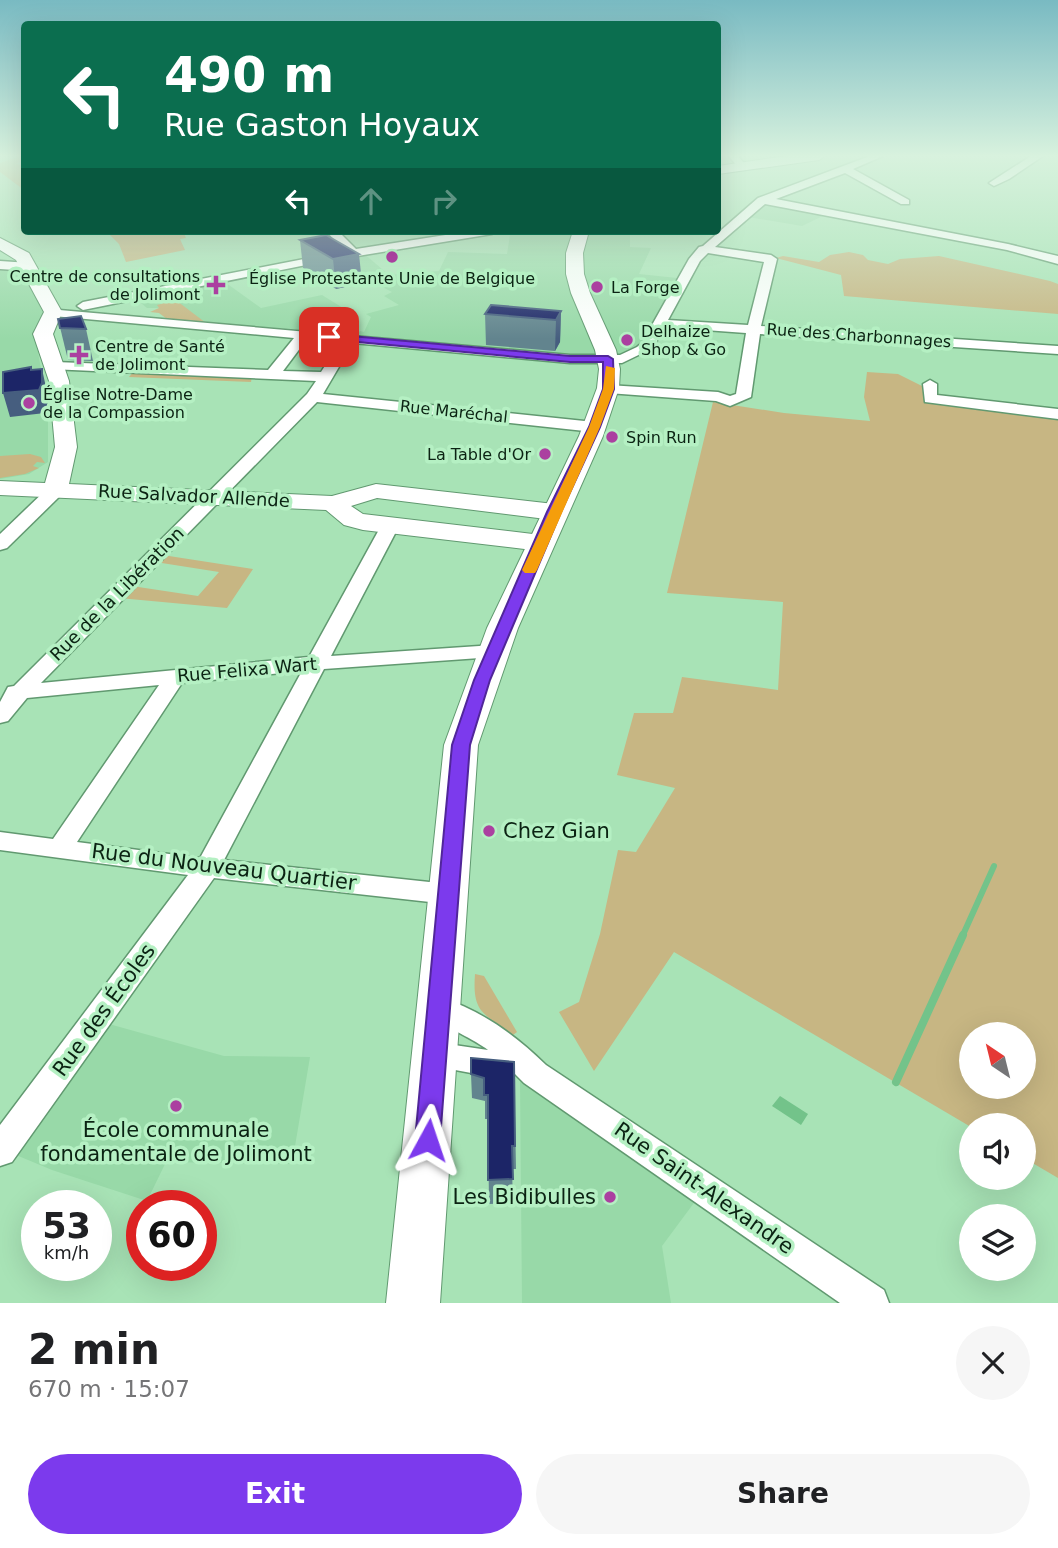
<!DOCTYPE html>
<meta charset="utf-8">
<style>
body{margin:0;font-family:"DejaVu Sans",sans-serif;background:#f6f6f6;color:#202124;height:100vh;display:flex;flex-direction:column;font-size:26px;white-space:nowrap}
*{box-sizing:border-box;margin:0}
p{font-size:23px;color:#757577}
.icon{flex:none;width:38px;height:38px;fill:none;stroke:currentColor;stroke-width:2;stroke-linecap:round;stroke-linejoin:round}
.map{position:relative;height:1303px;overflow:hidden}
.drawer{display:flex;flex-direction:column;background:#fff;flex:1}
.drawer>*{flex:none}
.banner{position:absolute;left:21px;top:21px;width:700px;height:214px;border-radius:7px;box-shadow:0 7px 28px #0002;background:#0b6e4f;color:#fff;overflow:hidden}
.needle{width:46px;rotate:325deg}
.fabs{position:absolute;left:959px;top:1022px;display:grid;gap:14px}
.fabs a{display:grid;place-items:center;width:77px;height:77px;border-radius:50%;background:#fff;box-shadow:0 7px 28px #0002;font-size:35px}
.speed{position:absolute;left:21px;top:1190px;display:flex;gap:14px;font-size:35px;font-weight:700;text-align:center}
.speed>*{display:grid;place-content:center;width:91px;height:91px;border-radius:50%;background:#fff;box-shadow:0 7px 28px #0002;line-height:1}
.speed small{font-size:18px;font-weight:400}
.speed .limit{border:10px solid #d22;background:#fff;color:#111}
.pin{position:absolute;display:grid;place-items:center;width:60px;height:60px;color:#fff;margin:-30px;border-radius:14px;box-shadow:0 4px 10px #0006}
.me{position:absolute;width:77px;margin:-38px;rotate:5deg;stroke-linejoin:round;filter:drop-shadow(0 0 5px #0008)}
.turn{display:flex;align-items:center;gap:24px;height:147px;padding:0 28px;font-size:32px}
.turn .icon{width:91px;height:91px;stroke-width:2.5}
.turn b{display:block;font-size:49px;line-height:60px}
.lanes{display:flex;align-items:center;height:66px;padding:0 28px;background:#0003;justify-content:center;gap:35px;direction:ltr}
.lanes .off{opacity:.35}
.round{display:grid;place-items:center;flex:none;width:74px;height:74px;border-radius:37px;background:#f6f6f6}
.summary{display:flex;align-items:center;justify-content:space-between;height:119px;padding:0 28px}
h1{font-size:42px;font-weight:700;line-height:52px}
.primary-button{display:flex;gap:14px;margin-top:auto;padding:14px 28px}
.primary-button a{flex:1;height:80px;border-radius:42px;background:#7c3aed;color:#fff;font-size:28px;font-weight:700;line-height:80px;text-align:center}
.primary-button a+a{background:#f6f6f6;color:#202124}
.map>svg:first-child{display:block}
.built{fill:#98d9a8}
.green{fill:#c7b683;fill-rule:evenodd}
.water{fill:#73c38a}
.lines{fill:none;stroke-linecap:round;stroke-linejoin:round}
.stream-far1{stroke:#73c38a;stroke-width:6}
.stream{stroke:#73c38a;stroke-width:8}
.street-casing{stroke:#619970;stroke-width:3}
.secondary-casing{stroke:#619970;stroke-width:2}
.primary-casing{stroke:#619970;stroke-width:2}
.street{fill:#fff;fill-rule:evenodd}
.secondary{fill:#fff;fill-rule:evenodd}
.primary{fill:#fff;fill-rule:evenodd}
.wall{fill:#62848e}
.shaded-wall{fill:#465e7f}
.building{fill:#1c2567;stroke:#465e7f;stroke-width:2}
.route{fill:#7c3aed;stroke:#51269a;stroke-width:2}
.slow{fill:#f59e0b}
.poi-dot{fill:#ab40a0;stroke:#b5f0c3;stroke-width:2.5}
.labels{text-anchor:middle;stroke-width:7;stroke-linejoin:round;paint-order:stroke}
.far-poi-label{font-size:16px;fill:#0b2313;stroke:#b5f0c3;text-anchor:start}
.far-street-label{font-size:16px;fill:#0b2313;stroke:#b5f0c3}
.street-label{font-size:18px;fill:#0b2313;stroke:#b5f0c3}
.near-poi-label{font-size:21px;fill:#0b2313;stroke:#b5f0c3;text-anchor:start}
.near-street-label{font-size:21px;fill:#0b2313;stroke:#b5f0c3}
</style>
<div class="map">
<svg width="1058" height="1303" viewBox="0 0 1058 1303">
<rect width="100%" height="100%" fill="#a8e3b6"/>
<!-- built -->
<g class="built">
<path d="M762 200 829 213 802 226 742 216Z"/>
<path d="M517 231H635L630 235V247L651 248 639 274 677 278 647 340 628 355 589 357 355 337 360 331 364 332 371 317 366 314 399 305 384 296 392 292 371 281 336 289 298 264 362 252 389 275 439 271 448 252 507 254 510 235 517 233Z"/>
<path d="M0 268 24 271 43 313 34 329 45 392 48 391V462L29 474 0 479Z"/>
<path d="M222 280 261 308 322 295 356 316 331 322 311 333 294 329 206 323 163 302 158 306 160 308H147L135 298Z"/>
<path d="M109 1024 224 1056 310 1057 292 1164 166 1162 147 1201 52 1170 16 1155Z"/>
<path d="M535 1074 705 1188 662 1246 671 1303H522L520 1080Z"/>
</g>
<!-- green -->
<g class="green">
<path d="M19 156H24V160L16 164 24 165V190L0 172V163Z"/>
<path d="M106 231H183L186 238 180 239 185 250 126 262 119 244Z"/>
<path d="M849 252 863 255 868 260 888 264 900 259 939 256 1050 281 1058 284V314L844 296 841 275 776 258 783 256 819 262 830 255Z"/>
<path d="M172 301H177L206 323 167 319 159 313 150 312 159 308 157 305Z"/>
<path d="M134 371 252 376 251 382 129 377Z"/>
<path d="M867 372 898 374 930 390V399L1058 414V1178L1024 1158V1125L971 1127 674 952 594 1071 559 1012 579 1002 600 934 618 850 636 852 675 788 617 775 634 713H673L682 677 778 690 783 602 667 593 713 402 784 413 870 421 864 397ZM971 1034H1024V1087H971Z"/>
<path d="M30 454 41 457 45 463 37 462 33 466 39 468 25 474 0 478V456Z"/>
<path d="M156 554 253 569 227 608 119 598 125 585 198 596 219 572 149 561Z"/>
<path d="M475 974 484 976 517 1032 513 1035C484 1013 472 1014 475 974Z"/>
</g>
<!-- water -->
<path class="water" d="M780 1096 808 1114 801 1125 772 1106Z"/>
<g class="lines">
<!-- stream-far1 -->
<path class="stream-far1" d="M962 937 994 866"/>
<!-- stream -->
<path class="stream" d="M896 1082 963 935"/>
<!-- street casing -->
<g class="street-casing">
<g id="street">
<path d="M729 156H738L747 167 739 169Z"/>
<path d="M870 156H883L853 169 909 200V204H901L845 173 776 199 1008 244 1058 256V264L1007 250 765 204 715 247 771 255 777 259 761 326 1058 346V354L760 334 751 397 730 406 716 401 608 393 601 389 608 385 718 392 730 396 736 394 746 333 664 327 653 348 622 363H570L353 343 323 394 594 422 602 427 594 432 317 402 41 683 309 657 381 526 390 521 399 526 331 656 494 645 501 647 504 651 501 655 494 657 324 669 224 860 448 884 457 887 461 894 457 901 448 904 214 878 12 1162 0 1166V1125L188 875 0 850V832L53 839 159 685 27 698 8 721 0 723V702L8 687 14 686 307 394 316 381 50 369V363L55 362 268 370 294 338 53 316 46 312 48 309 570 355H620L637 347 642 343 689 259 699 247 703 246 758 198ZM708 253 764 262 748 325 668 320 700 261ZM307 339 340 342 321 372 283 371ZM302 671 200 858 77 842 182 683Z"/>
<path d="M1031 156H1043L1009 179 994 186 989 183Z"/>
<path d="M326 231H338L356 249 471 231H498L492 234 321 262 83 310 77 306 83 302 345 251Z"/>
<path d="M0 261 30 263 36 267 30 271 0 269Z"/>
<path d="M930 380 937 384V395L1058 409V419L925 402 923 384Z"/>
<path d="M55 486 61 487 64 491 61 495 7 548 0 550V534L49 487Z"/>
<path d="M440 997C482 1011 514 1034 546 1065L884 1290 889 1303H840L524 1083 511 1070 509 1074 498 1078 423 1064 419 1055 423 1046 434 1042 488 1050C473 1038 431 1021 425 1009L430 1000Z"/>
</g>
</g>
<!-- secondary casing -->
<g class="secondary-casing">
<g id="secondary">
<path d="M787 156H825L819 160 718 174V166Z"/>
<path d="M0 238 29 253 62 312 53 334 69 381 77 447 69 484 332 496 376 484 554 504 563 507 567 512 563 517 554 520 377 498 351 506 363 514 541 535 550 537 554 543 550 549 541 551 363 530 344 525 326 510 0 495V481L45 483 55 447 49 381 33 334 44 312 16 260 0 250Z"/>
</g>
</g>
<!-- primary casing -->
<g class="primary-casing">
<path id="primary" d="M573 231H589L583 253 584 274 590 293 616 350 620 369 619 388 603 436 518 628 478 745 440 1303H386L444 745 487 628 579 436 597 388 599 369 595 350 571 293 566 274V253Z"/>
</g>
<!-- street -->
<use href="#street" class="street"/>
<!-- secondary -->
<use href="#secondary" class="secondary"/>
<!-- primary -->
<use href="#primary" class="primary"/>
</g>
<!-- wall -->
<g class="wall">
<path d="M326 235 362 283 336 289 303 268 300 240Z"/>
<path d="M561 311 560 342 555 351 486 345 485 314Z"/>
<path d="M58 319 86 329 93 361 68 360Z"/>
<path d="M514 1062 516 1169H512L513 1203 489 1204 488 1119H485V1101L472 1098 471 1074Z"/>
</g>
<!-- shaded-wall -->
<g class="shaded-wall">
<path d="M359 254 362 283 336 289 333 259Z"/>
<path d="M561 311 560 342 555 351 556 320Z"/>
<path d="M31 367 37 390 42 369 47 392 48 406 45 413 10 417 3 393 31 370Z"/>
</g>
<!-- building -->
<g class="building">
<path d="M326 235 359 254 333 259 300 240Z"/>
<path d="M491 305 561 311 556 320 485 314Z"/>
<path d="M81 316 86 329 60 328 58 319Z"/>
<path d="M31 367V370L42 369V383L39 390 3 393V372Z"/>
<path d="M471 1058 514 1062 515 1146H512L513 1179 488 1180V1095H484V1078L471 1074Z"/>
</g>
<!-- sky -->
<linearGradient id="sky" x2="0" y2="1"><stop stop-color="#79bac2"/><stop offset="0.46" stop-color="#d8f2de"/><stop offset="1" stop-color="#d8f2de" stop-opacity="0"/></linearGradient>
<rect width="1058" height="339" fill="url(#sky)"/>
<!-- route -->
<path class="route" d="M329 334 570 356H608L613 359 614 389 600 427 561 512 490 680 470 745 440 1140 436 1148 428 1151 419 1148 415 1140 452 745 474 680 547 512 589 427 603 389V362H570L326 339V335Z"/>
<!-- slow -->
<path class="slow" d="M606 366 615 368 614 389 600 427 537 570 535 573H525L522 570 589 427 603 389Z"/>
<!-- markers -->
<g class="poi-dot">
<circle cx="392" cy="257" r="7"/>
<path d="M212.5 274.5h7v7h7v7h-7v7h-7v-7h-7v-7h7z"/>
<circle cx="597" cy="287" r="7"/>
<circle cx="627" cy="340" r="7"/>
<path d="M75.5 344.5h7v7h7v7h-7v7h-7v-7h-7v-7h7z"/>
<circle cx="29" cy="403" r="7"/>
<circle cx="612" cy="437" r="7"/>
<circle cx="545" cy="454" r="7"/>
<circle cx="489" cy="831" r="7"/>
<circle cx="176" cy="1106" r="7"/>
<circle cx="610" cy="1197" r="7"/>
</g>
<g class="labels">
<!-- far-poi labels -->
<g class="far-poi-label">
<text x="200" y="282" text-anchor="end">Centre de consultations<tspan x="200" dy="18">de Jolimont</tspan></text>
<text x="392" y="284" text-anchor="middle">Église Protestante Unie de Belgique</text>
<text x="611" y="293">La Forge</text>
<text x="641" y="337">Delhaize<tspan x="641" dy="18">Shop &amp; Go</tspan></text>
<text x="95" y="352">Centre de Santé<tspan x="95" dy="18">de Jolimont</tspan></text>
<text x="43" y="400">Église Notre-Dame<tspan x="43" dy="18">de la Compassion</tspan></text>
<text x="626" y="443">Spin Run</text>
<text x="531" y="460" text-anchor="end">La Table d'Or</text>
</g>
<!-- far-street labels -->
<g class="far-street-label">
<text transform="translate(859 335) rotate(4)" y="6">Rue des Charbonnages</text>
<text transform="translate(454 411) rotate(6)" y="6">Rue Maréchal</text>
</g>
<!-- street labels -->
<g class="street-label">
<text transform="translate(194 496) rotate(3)" y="6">Rue Salvador Allende</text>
<text transform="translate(117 594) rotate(-45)" y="6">Rue de la Libération</text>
<text transform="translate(247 670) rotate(-5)" y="6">Rue Felixa Wart</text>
</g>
<!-- near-poi labels -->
<g class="near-poi-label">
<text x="503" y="838">Chez Gian</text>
<text x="176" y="1137" text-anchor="middle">École communale<tspan x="176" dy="24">fondamentale de Jolimont</tspan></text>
<text x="596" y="1204" text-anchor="end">Les Bidibulles</text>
</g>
<!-- near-street labels -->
<g class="near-street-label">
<text transform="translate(224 867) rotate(7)" y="7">Rue du Nouveau Quartier</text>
<text transform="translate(104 1010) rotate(-54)" y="7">Rue des Écoles</text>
<text transform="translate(704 1188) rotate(35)" y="7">Rue Saint-Alexandre</text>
</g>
</g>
</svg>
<div class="fabs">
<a><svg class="needle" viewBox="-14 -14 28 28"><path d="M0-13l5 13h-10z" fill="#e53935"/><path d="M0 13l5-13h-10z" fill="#757577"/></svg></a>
<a><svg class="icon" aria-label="sound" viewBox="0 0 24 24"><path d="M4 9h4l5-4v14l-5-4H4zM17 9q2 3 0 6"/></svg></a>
<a><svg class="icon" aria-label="layers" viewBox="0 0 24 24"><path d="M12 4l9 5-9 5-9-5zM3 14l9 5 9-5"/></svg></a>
</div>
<div class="speed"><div>53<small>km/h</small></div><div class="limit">60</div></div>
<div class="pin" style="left:329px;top:337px;background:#d93025"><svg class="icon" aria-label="arrive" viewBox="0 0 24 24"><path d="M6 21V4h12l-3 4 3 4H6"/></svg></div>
<svg class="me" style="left:428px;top:1140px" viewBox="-20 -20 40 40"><path d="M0-17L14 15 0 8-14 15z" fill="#7c3aed" stroke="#fff" stroke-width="4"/></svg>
<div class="banner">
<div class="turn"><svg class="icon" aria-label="left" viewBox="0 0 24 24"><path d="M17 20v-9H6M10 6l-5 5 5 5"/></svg><div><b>490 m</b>Rue Gaston Hoyaux</div></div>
<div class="lanes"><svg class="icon" aria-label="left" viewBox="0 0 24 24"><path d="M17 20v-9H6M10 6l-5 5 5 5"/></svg><svg class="icon off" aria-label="ahead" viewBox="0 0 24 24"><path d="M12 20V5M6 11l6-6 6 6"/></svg><svg class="icon off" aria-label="right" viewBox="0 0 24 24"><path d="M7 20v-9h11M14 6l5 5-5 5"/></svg></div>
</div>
</div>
<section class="drawer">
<div class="summary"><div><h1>2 min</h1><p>670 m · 15:07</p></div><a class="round"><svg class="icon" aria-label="close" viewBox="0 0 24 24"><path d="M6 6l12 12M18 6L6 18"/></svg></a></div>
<div class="primary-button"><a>Exit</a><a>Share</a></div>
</section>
